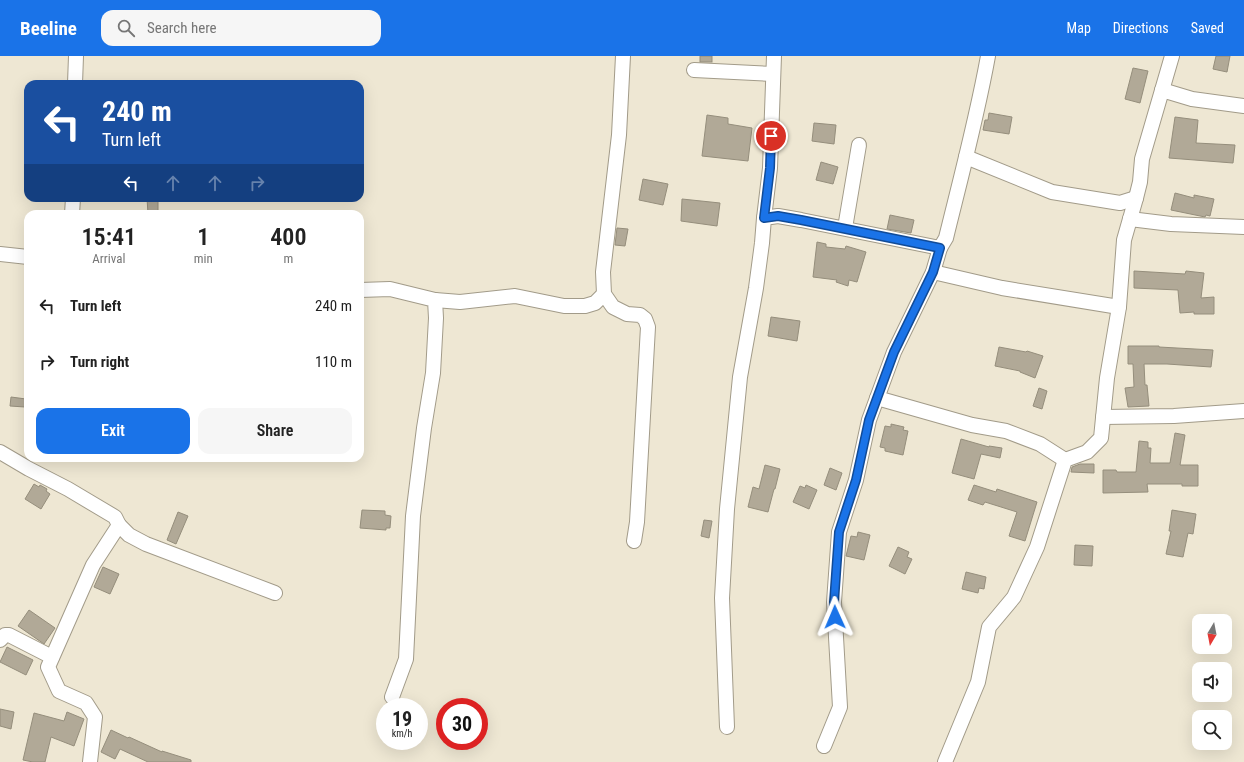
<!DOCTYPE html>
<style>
body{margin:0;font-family:"Roboto Condensed",sans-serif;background:#f6f6f6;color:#222;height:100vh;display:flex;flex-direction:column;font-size:15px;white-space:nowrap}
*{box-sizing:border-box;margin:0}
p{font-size:13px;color:#767676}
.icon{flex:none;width:22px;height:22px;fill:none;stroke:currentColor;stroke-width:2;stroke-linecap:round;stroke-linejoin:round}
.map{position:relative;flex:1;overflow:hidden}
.drawer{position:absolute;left:24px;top:154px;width:340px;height:252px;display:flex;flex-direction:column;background:#fff;border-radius:12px;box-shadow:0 4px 16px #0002}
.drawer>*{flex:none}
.guide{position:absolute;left:24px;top:24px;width:340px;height:122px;border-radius:12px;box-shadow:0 4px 16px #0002;background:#1a4fa0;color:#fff;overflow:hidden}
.needle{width:26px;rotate:190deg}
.tools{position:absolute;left:1192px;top:558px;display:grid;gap:8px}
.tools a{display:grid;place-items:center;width:40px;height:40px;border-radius:8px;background:#fff;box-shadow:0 4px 16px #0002;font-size:20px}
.speed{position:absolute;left:376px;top:642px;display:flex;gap:8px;font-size:20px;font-weight:700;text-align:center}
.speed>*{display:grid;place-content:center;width:52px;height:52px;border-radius:50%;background:#fff;box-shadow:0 4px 16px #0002;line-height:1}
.speed small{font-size:10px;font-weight:400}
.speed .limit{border:6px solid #d22;background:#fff;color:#111}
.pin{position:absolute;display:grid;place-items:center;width:34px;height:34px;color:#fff;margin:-17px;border:2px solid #fff;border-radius:50%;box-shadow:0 1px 4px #0007}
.me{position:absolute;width:44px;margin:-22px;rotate:359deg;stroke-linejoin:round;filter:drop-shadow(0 0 3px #0008)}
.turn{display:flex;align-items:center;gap:14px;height:84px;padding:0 12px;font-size:18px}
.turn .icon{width:52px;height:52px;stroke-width:2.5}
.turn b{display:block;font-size:28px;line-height:34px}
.lanes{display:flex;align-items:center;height:38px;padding:0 12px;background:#0003;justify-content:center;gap:20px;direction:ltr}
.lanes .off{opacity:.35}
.eta{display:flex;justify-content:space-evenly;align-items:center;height:68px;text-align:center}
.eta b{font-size:24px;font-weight:600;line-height:28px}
.action{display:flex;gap:8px;margin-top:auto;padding:8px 12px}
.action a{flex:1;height:46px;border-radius:12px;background:#1a73e8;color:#fff;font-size:16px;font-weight:600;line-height:46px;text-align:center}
.action a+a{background:#f6f6f6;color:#222}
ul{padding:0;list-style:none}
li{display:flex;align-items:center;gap:12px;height:56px;padding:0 12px}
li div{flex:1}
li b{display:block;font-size:15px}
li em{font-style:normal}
header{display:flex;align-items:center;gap:24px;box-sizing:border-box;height:56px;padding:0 20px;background:#1a73e8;color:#fff}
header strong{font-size:19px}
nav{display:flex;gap:22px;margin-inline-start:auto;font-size:14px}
.search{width:280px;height:36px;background:#f6f6f6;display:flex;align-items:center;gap:10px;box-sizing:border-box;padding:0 14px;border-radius:12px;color:#767676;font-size:15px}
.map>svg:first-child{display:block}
.building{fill:#b1a997;stroke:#958e7c}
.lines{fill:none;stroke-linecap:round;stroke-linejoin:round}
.minor-casing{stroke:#a29b89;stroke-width:16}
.minor{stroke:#fff;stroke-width:14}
.route-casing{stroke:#114b97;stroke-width:10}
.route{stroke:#1a73e8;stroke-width:7}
</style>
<header>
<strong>Beeline</strong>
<div class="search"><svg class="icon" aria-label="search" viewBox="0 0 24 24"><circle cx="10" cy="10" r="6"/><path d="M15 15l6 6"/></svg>Search here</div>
<nav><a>Map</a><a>Directions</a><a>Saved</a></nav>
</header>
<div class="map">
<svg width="1244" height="706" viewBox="0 0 1244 706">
<rect width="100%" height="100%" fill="#eee7d3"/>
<!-- building -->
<g class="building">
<rect x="700" y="0" width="12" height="6"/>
<path d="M1216 0H1230L1227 16 1213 13Z"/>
<path d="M1133 12 1148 15 1140 47 1125 43Z"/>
<path d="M989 57 1012 61 1009 78 983 74 985 64H988Z"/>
<path d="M707 59 728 62V68L752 72 748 105 702 100Z"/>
<path d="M1175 61 1198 64 1196 87 1235 89 1233 107 1169 102Z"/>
<path d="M814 67 836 69 834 88 812 85Z"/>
<path d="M821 106 838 111 833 128 816 124Z"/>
<path d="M643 123 668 128 663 149 639 144Z"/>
<path d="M1175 137 1194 142V139L1214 143 1210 160 1206 159 1205 161 1171 154Z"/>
<path d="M147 142H158V158H148Z"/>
<path d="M682 143 720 147 717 170 681 165Z"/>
<path d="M890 159 914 164 911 177 887 173Z"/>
<path d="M617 172 628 173 625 190 615 189Z"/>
<path d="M817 186 826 188V191L845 193 846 190 866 196 857 226 849 224 848 230 836 226 837 224 813 221Z"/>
<path d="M1134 215 1185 218 1186 215 1204 217 1201 242 1214 241V258H1194V256L1180 257 1178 234 1134 232Z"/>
<path d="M771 261 800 265 797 285 768 280Z"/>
<path d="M1128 290H1159V291L1213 294 1211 311 1167 308H1144L1145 329H1147L1149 350 1128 351 1125 332 1134 331 1133 308H1128Z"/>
<path d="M999 291 1026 296 1027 295 1043 300 1035 322 1020 316V315L995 310Z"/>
<path d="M1039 332 1047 335 1042 353 1033 350Z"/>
<path d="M11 341 26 343 25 351 10 350Z"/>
<path d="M891 368 904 371 903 374 908 375 903 399 885 395V392L880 391 885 370 891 371Z"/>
<path d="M1175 377 1185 379 1180 409H1198V430H1182V428H1147L1148 436 1103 437V414H1116L1117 416H1136L1139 385 1148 386V392H1151L1150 407H1170Z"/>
<path d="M961 383 989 391V390L1002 392 1000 402 981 398 974 423 952 417Z"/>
<path d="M1080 408H1094V417L1071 416 1072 411Z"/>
<path d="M765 409 780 413 775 433H774L768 456 748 451 753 431 759 433Z"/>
<path d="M830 412 842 417 836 434 824 429Z"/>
<path d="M34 428 39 431 40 429 47 433 46 435 50 438 41 453 25 443Z"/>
<path d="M806 429 817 434 809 453 793 446 800 430 805 432Z"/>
<path d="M974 429 996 436 997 433 1037 446 1025 485 1009 480 1017 456 985 446 983 449 968 444Z"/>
<path d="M362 454 385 455V459L391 460 390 472H386V474L360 472Z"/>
<path d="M1172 454 1196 458 1193 478 1188 477 1183 501 1166 498 1171 475H1169Z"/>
<path d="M178 456 188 460 176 488 167 484Z"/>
<path d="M704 464 712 465 709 482 701 480Z"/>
<path d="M858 476 870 479 864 504 846 500 851 480 857 481Z"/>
<path d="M1075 489 1093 490 1092 510 1074 509Z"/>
<path d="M898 491 909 496 907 501 912 503 905 518 889 510Z"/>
<path d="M103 511 119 518 110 538 94 531Z"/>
<path d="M966 516 986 521 984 533 979 532 978 537 962 533Z"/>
<path d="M29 554 55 572 44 588 18 570Z"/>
<path d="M7 591 33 604 26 619 0 606Z"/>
<path d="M0 653 14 656 11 673 0 670Z"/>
<path d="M67 656 84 663 74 690 51 681 45 706H33L23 704 34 657 64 665Z"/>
<path d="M111 674 128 682 129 681 162 696V695L191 704V706H148L120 693 115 703 101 696Z"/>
</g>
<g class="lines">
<!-- minor casing -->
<g class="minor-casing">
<g id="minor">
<path d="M623 0 619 79 603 216 604 238 613 251 627 258 640 259 645 263 648 271 637 466 634 485"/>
<path d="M694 14 773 18"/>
<path d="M75 28 76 0"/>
<path d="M1162 34 1192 43 1244 50"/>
<path d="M966 101 1052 136 1120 147 1136 142"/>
<path d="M72 158 73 142"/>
<path d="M764 162 770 112 774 0"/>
<path d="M1130 163 1171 168 1244 171"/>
<path d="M845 172 859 89"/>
<path d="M0 198 28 201"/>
<path d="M933 216 1002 232 1119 251"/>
<path d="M360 234 390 233 435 244 436 262 433 317 424 372 413 460 406 603 392 641"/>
<path d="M435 244 460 246 515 240 564 250H585L595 247 604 238"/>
<path d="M877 342 972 369 1006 375 1040 388 1065 404"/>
<path d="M1103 361 1174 360 1244 355"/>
<path d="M0 396 29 413 68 433 115 461 119 469 93 509 48 611 59 635 86 647 95 661 90 706"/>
<path d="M119 469 129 479 146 488 275 537"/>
<path d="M0 584 5 579H9L52 601"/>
<path d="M727 671 722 542 727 453 740 321 756 232 762 187 764 162 778 160 801 164 940 192 946 182C961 121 977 61 988 0"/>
<path d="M824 690 840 651 834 546 839 476 856 424 869 364 894 296 933 216 940 192"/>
<path d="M945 706 978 626 989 571 1014 541 1037 491 1065 404 1087 396 1101 382 1107 322 1119 251 1124 184 1136 142 1140 126 1142 103 1172 0"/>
</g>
</g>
<!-- minor -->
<use href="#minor" class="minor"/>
</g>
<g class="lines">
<!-- route casing -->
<g class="route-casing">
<path id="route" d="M771 80 770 112 764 162 778 160 801 164 940 192 933 216 894 296 869 364 856 424 839 476 834 546 835 561"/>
</g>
<!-- route -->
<use href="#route" class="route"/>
</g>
</svg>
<div class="tools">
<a><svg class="needle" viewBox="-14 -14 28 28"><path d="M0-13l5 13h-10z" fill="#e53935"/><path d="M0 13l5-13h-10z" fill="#767676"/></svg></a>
<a><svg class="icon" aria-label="sound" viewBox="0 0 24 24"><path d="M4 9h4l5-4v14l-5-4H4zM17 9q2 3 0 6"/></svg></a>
<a><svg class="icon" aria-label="search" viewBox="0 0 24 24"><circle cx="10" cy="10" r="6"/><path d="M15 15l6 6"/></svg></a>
</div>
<div class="speed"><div>19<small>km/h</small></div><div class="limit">30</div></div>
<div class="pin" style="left:771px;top:80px;background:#d93025"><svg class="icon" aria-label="arrive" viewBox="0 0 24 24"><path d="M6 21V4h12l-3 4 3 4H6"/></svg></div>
<svg class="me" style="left:835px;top:561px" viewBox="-20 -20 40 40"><path d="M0-17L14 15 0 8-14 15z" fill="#1a73e8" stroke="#fff" stroke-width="4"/></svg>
<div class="guide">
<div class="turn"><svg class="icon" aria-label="left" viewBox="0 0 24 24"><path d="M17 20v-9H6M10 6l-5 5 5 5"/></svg><div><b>240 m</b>Turn left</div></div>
<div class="lanes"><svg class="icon" aria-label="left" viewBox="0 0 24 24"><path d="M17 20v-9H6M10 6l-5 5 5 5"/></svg><svg class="icon off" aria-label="ahead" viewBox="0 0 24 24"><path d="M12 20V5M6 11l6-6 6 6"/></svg><svg class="icon off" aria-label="ahead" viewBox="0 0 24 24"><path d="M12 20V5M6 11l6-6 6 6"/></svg><svg class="icon off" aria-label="right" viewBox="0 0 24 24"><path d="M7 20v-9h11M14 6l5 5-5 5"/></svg></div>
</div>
<section class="drawer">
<div class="eta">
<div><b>15:41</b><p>Arrival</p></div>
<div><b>1</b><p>min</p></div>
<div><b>400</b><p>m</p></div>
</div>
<ul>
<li><svg class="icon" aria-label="left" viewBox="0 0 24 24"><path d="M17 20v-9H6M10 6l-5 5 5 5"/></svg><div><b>Turn left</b></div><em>240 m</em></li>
<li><svg class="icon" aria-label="right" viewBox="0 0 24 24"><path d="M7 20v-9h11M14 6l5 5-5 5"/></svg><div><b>Turn right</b></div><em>110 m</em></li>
</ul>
<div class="action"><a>Exit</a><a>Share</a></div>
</section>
</div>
